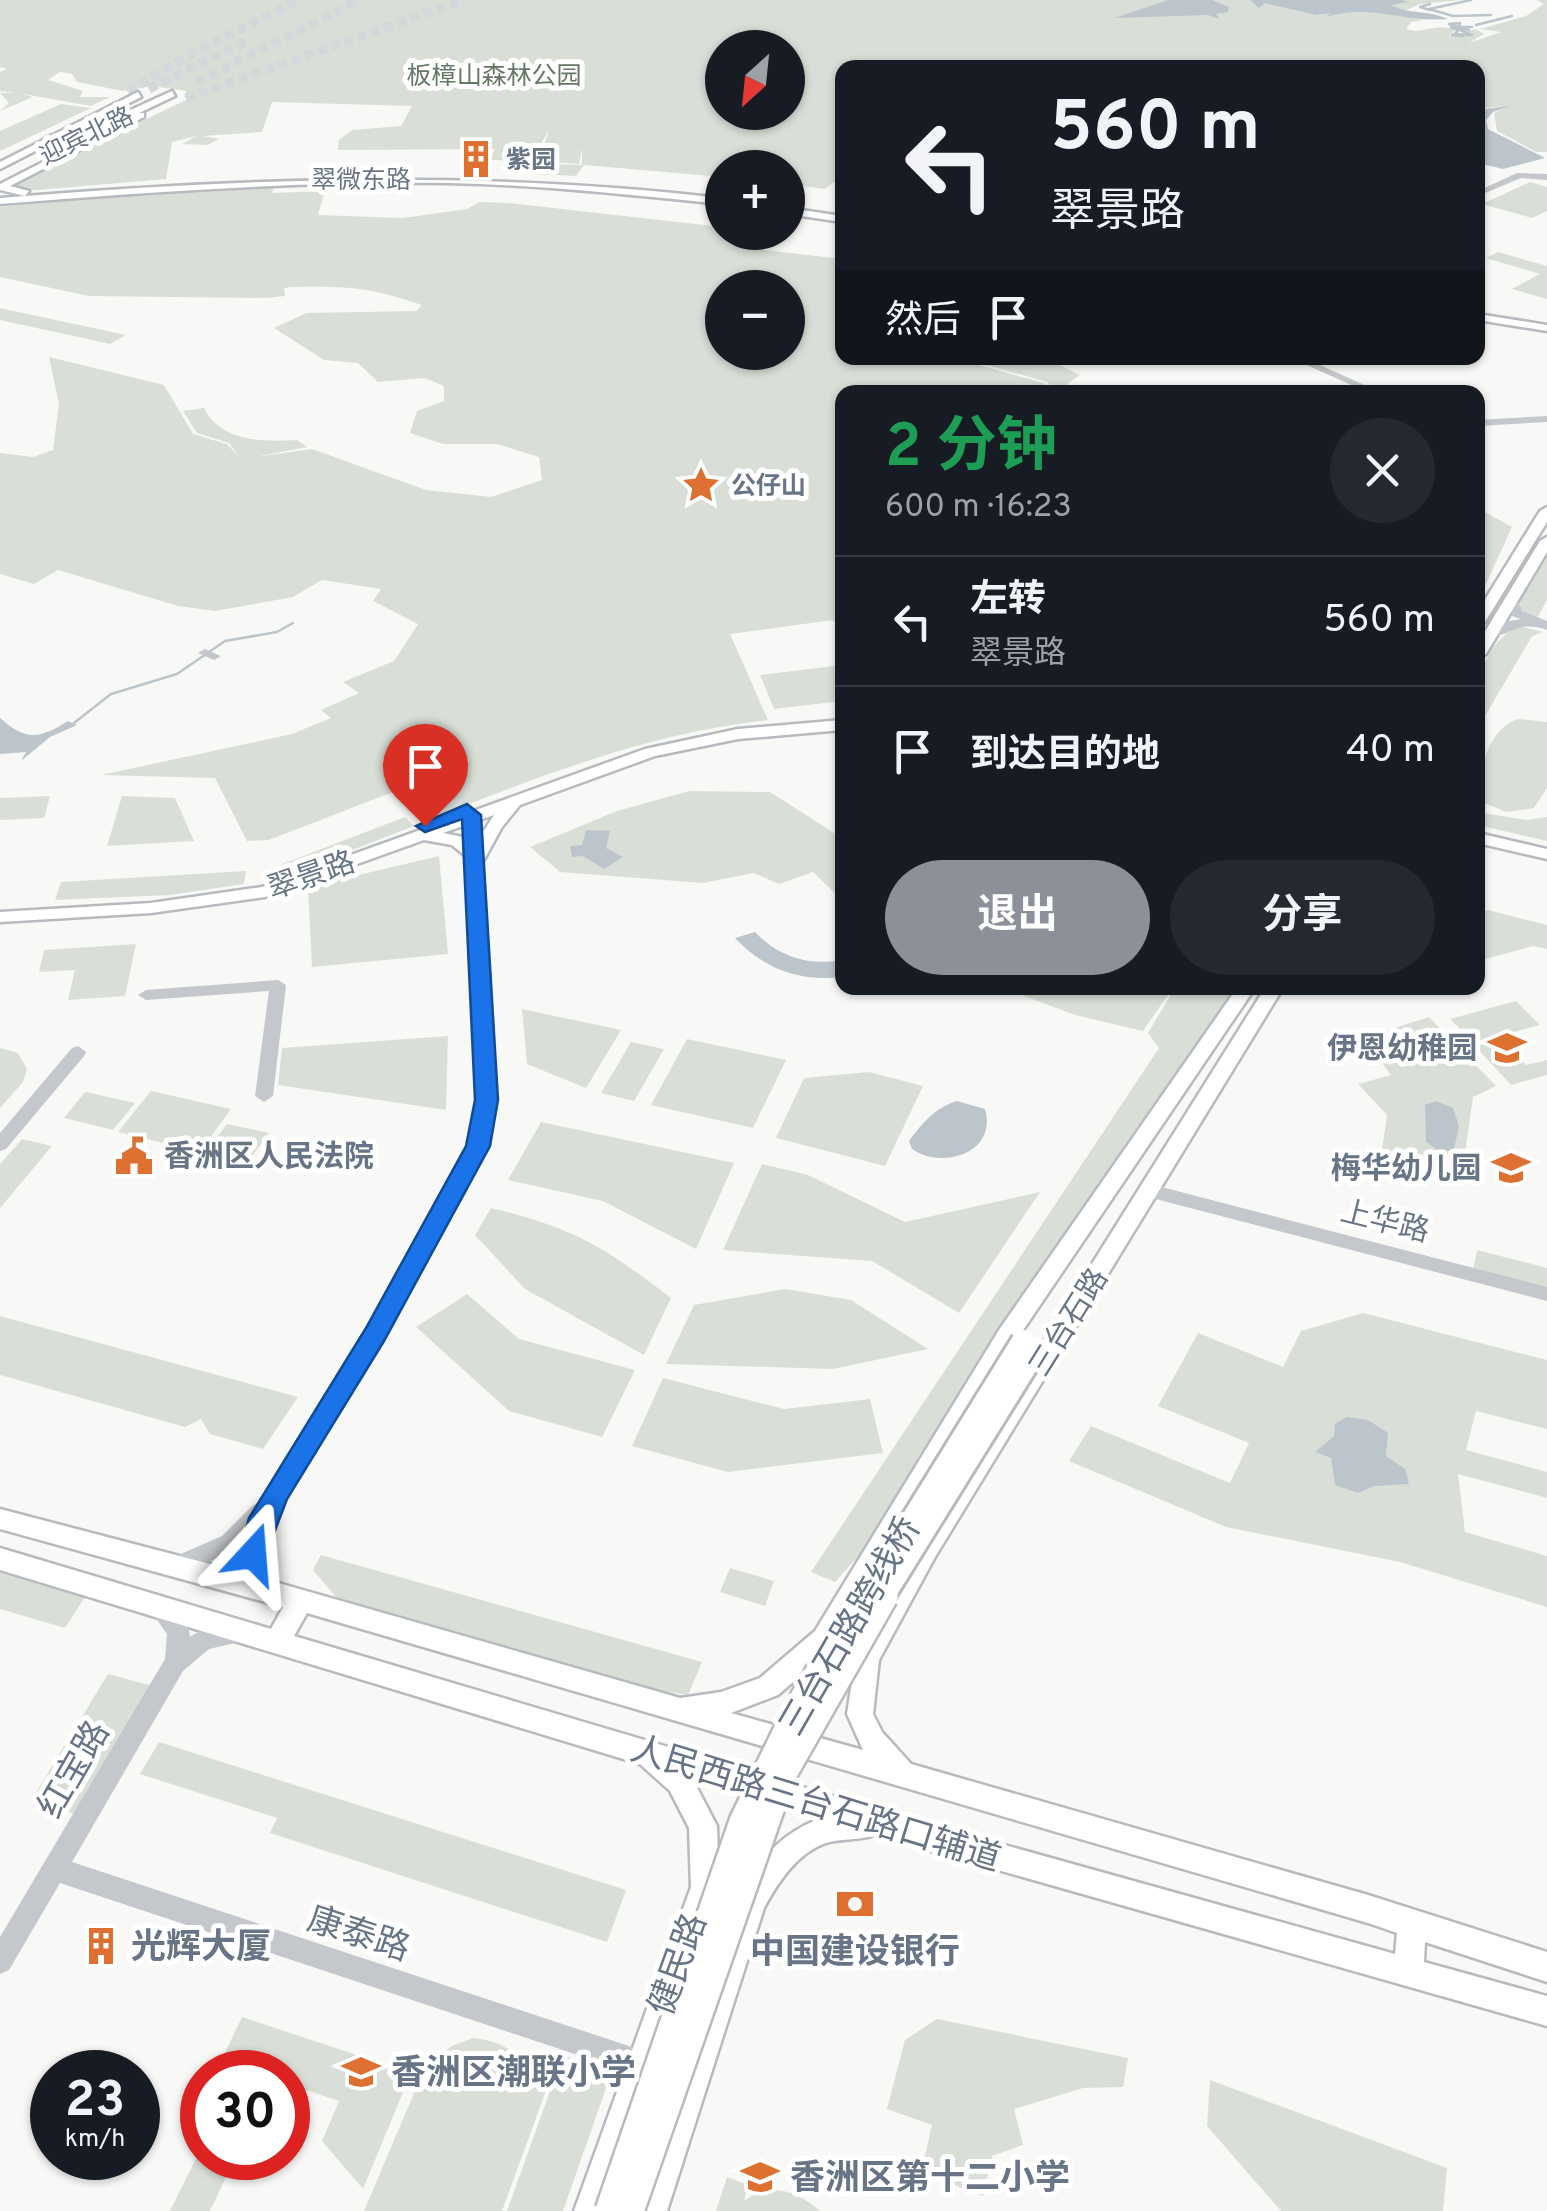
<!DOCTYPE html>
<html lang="zh">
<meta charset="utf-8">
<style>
body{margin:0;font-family:Overpass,"Noto Sans SC",sans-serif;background:#242831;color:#f1f3f6;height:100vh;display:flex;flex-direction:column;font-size:38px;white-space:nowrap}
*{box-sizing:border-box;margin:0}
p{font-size:32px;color:#9ea1a6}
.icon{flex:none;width:55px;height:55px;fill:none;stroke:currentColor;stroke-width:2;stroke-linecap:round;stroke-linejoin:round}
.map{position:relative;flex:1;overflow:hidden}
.panel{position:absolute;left:835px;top:385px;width:650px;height:610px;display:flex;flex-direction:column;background:#171b24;border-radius:20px;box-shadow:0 2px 8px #0004}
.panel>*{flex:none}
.top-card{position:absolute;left:835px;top:60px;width:650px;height:305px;border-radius:20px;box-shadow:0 2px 8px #0004;background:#171b24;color:#f1f3f6;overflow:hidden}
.needle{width:65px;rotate:207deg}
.controls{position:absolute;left:705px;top:30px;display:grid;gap:20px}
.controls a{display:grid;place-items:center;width:100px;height:100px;border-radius:50%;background:#171b24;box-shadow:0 2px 8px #0004;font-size:50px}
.speed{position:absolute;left:30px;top:2050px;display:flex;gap:20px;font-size:50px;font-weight:700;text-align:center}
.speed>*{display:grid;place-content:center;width:130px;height:130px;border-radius:50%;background:#171b24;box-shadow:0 2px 8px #0004;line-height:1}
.speed small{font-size:25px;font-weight:400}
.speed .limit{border:15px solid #d22;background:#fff;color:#111}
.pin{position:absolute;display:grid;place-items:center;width:85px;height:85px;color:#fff;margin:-102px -42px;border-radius:50% 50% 50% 0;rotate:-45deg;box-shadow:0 0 10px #0007}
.pin .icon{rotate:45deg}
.me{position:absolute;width:110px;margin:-55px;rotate:19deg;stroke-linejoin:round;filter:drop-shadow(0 0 8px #0008)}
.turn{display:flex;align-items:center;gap:35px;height:210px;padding:0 50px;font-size:45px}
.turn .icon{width:130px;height:130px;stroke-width:2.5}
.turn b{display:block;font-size:70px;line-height:85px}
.then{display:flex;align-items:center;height:95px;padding:0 50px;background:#0003;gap:20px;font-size:38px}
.round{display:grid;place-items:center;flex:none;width:105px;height:105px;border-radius:52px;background:#242831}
.headline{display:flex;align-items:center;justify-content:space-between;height:170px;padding:0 50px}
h1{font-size:60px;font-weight:700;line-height:75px;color:#1e9e55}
.primary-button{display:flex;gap:20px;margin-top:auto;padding:20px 50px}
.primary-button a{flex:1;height:115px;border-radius:60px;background:#8c9099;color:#fff;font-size:40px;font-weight:700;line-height:115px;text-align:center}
.primary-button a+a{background:#242831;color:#f1f3f6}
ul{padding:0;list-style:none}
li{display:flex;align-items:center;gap:30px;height:130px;padding:0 50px;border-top:2px solid #363941}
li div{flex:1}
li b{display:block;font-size:38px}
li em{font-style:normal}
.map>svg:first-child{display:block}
.green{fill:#d9dfd7;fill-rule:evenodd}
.water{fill:#bcc5cb}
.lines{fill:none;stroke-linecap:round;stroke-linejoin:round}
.stream{stroke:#bcc5cb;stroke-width:2.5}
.major-tunnel{stroke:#d4d8da;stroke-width:9;stroke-dasharray:9 5;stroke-linecap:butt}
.major-casing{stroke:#b7bbbf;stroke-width:5}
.minor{fill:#c4c7cb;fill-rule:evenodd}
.major{fill:#fff;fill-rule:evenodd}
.major-bridge-far1-casing{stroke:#b7bbbf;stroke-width:28;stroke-linecap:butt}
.major-bridge-casing{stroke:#b7bbbf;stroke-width:34;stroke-linecap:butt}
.major-bridge-far1{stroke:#fff;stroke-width:22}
.major-bridge{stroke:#fff;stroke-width:29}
.route{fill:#1a73e8;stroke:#114b97;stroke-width:2.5}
.labels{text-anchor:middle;stroke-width:10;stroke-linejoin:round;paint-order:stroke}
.far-park-label{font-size:25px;fill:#657863;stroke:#fff}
.far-street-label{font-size:25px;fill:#687586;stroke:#fff}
.far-poi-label{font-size:25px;font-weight:bold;fill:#687586;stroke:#fff;text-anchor:start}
.street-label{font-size:30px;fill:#687586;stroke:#fff}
.poi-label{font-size:30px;font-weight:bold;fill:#687586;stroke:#fff;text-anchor:end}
.near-street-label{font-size:35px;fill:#687586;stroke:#fff}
.near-poi-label{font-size:35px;font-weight:bold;fill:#687586;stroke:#fff;text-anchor:start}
</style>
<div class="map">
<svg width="1547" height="2211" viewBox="0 0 1547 2211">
<rect width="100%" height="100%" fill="#f8f9f6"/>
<!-- green -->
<g class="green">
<path d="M0 0H1461L1420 4 1395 15 1424 20 1411 22 1406 29C1424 35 1435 22 1455 30L1449 36H1474L1465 32 1476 29 1484 34 1469 43 1501 32 1480 29 1526 16 1544 4 1537 0H1547V152H1536L1497 131 1494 113 1512 105 1478 109V68H842V184L834 182 825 189 788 184V168H722V177L584 165 576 176 535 174 543 164 582 165V148L579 164 539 161 549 130 531 161 490 160 495 149 338 150 339 140 352 130 401 126 412 106 272 102 262 132 203 136 219 139 208 145 182 144 197 136 172 142 166 179 13 192 7 186 190 98H185L186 91 152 86 123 91 77 82 72 74 60 72 48 80 83 91 80 97H110L91 106 18 93 33 97 0 111 9 103 0 93H14L0 91V72L7 69 0 67ZM722 48H788V112H722Z"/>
<path d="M61 104 91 108 0 151V131Z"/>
<path d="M260 181H275L272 193 325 191 318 215 403 218 467 209 479 202 509 203 722 227V232L753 236 748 248 842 259V358H954L1044 383 1051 392H842V631L833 620 730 634 768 720C649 733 543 775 433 818L398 790 269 840 247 841 215 778 101 775 292 734 331 718 321 710 359 693 343 682 394 661 418 624 373 601 381 589 322 580 293 597 215 611 178 606 58 570 34 584 0 574V453L33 457 53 450 59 404 49 357 164 385 193 434 227 444 240 458 229 443 197 433 183 411 204 408C221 442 263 442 297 440L307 447 255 457 312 449 426 490 491 497 542 480 539 457 497 444H443L410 433 417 411 444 401V386L425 378 378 382 358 363 324 360 274 328 306 313 416 311 422 305C368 287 350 286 292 287L284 288 285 296 267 298 89 296 0 277V207ZM722 288H788V352H722Z"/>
<path d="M1530 182 1547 187V211L1532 218 1482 204Z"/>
<path d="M1498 252 1547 266V299L1512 289 1540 274 1486 258Z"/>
<path d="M0 308 126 335 110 344 0 320Z"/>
<path d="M961 358H1045L1080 375 1068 383V392H1055L1047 382Z"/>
<path d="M1478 508 1512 527 1486 584 1478 582 1481 553 1478 549Z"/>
<path d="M1547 550V600L1536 620 1521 612 1516 600Z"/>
<path d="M1517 626 1543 632 1532 636 1478 728C1478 685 1477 651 1517 626Z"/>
<path d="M842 665V701L774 709 760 675Z"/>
<path d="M1519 719 1547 722V788L1534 808 1506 812 1478 800C1477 774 1489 726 1519 719Z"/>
<path d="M689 791 770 792 842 838V900L813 872 779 884 754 873 703 883 560 872 530 847 617 811Z"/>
<path d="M50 796 44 818 0 820V798Z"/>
<path d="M122 796 175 798 194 841 107 846Z"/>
<path d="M1478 812 1526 820 1547 817V841L1478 825Z"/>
<path d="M405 817 414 826 291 874 282 864Z"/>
<path d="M439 856 448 954 312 967 308 887Z"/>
<path d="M246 871 244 884 170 895 55 900 61 882Z"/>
<path d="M1488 910 1547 925V949L1533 946 1478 961V914Z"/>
<path d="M136 944 125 996 68 1000 75 970 39 972 44 950Z"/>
<path d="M1003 988H1168L1172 989 1143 1031 1075 1015Z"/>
<path d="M1175 988H1246L1007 1336 889 1522 835 1582 811 1572 1159 1048 1148 1033Z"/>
<path d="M1516 1001 1540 1025 1474 1043 1450 1019Z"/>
<path d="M522 1009 621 1030 586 1088 527 1064Z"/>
<path d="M1429 1017 1496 1086 1473 1097 1463 1167 1382 1149 1387 1115 1358 1084 1391 1075 1363 1038Z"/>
<path d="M448 1036 446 1110 278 1085 282 1048Z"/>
<path d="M687 1039 786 1060 753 1128 651 1105Z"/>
<path d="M1501 1039 1526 1065 1547 1060V1075L1511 1085 1475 1046Z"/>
<path d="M631 1042 664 1049 634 1101 601 1093Z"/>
<path d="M0 1048 18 1053 27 1069 23 1082 0 1108Z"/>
<path d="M869 1072 923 1086 885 1166 776 1138 804 1078Z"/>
<path d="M151 1091 231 1109 200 1152 118 1132Z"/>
<path d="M85 1092H86L135 1103 113 1130 64 1118Z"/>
<path d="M541 1122 734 1163 696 1249 603 1201 508 1180Z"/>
<path d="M227 1124 269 1133 247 1163 205 1153Z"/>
<path d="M22 1139 52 1146 0 1208V1164Z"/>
<path d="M762 1164 808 1175 905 1222 1040 1192 959 1313 872 1261 723 1250Z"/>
<path d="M491 1208C575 1228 604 1247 671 1298L644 1355 525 1289 475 1235Z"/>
<path d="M1477 1250 1547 1268V1290L1473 1271Z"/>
<path d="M785 1289 851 1300 928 1349 833 1369 666 1364 694 1305Z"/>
<path d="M467 1294 519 1339 635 1370 602 1437 509 1411 416 1327Z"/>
<path d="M1363 1313 1547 1360V1429L1476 1411 1466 1450 1547 1472V1498L1458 1474 1465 1532 1547 1556V1607L1400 1562 1226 1527 1069 1461 1091 1426 1230 1483 1249 1443 1158 1406 1198 1333 1283 1367 1301 1331Z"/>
<path d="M0 1316 298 1397 263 1449 210 1434 201 1419 185 1427 0 1375Z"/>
<path d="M663 1378 784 1409 870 1399 883 1453 728 1472 632 1446Z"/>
<path d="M321 1555 702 1662 688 1695 606 1682 341 1603 313 1570Z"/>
<path d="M730 1568 774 1581 765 1606 720 1592Z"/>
<path d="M0 1569 87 1594 65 1628 0 1609Z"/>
<path d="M108 1674 153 1686 78 1815 31 1801Z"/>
<path d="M159 1742 626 1890 607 1942 270 1833 277 1818 140 1774Z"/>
<path d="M242 2017 411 2073 363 2189 322 2141 339 2101 288 2084V2072H254L221 2061Z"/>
<path d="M937 2019 1128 2058 1123 2087 1083 2088 1014 2109 1023 2145 992 2156 983 2196 921 2173 932 2125 887 2109 905 2040Z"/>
<path d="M473 2038C501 2041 520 2051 528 2078L548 2085 502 2211H364L426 2065 452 2046Z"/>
<path d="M563 2055 612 2071 563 2211H507Z"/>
<path d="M1210 2080 1447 2168 1443 2211H1281L1207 2126Z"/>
<path d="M201 2148 202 2158 234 2160 210 2211H170Z"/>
<path d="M727 2177 748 2185 744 2201C771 2182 796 2190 820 2211H716Z"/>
</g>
<!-- water -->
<g class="water">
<path d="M1168 0H1212L1229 7 1228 12 1216 14 1219 19 1208 15 1115 18Z"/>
<path d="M1250 0H1402L1409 2 1391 5C1410 15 1425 9 1448 19 1402 23 1375 3 1325 17L1331 13 1316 15 1265 3 1259 8Z"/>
<path d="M1513 105 1493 112 1486 120 1488 129 1545 158 1503 169 1478 163 1479 110Z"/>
<path d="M0 718C23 738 36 742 68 721L77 725 50 737 21 761 26 752 0 754Z"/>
<path d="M586 830 610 831 606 848 623 857 604 869 583 856 572 857 570 846 582 845Z"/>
<path d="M755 932C779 957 808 966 842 960V977C800 982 764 969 735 938Z"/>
<path d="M957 1101 985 1109C998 1153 942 1170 912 1149L909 1141C922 1123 936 1107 957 1101Z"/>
<path d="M1436 1101 1453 1108 1459 1126 1454 1149 1441 1152 1426 1142 1425 1105Z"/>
<path d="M1347 1417 1368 1420 1388 1433 1386 1456 1405 1469 1409 1484 1374 1486 1358 1493 1335 1485 1331 1458 1315 1452 1334 1436 1335 1424Z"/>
</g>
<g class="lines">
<!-- stream -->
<g class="stream">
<path d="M1471 0 1429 9 1453 16 1491 15"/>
<path d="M1430 4 1420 7 1430 10"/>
<path d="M1460 23 1459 27 1449 24Z"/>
<path d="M1476 25 1512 16"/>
<path d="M1451 27 1458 30 1455 34"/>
<path d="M1459 27 1469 30 1458 28Z"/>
<path d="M1459 27H1472"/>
<path d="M1455 34 1472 35 1455 28 1459 27"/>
<path d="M1455 34 1463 36 1452 35Z"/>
<path d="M74 723 111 694 177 674 225 641 277 632 293 623"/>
</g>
<!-- major-tunnel -->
<g class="major-tunnel">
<path d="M197 82 360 0"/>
<path d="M149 89 249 40"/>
<path d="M128 92 183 58 299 0"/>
<path d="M186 98 464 0"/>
<path d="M46 139 70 132 89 136 79 143"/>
</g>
<!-- major casing -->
<g class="major-casing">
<g id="major">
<path d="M172 91 175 96 139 113H144V117L10 186 29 191 25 196C260 177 487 171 722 198V204C631 195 541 185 449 183 299 181 149 192 0 204V198L25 196 0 190V184L131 117H124V113Z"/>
<path d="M138 92 141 97 0 169V162Z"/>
<path d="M788 208 842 216V222L788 214Z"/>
<path d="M1478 314 1547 325V331L1478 320Z"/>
<path d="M1547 507V522L1485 622 1478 626V611L1540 511Z"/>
<path d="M1547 537V552L1486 654 1478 658V643L1540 541Z"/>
<path d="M842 720V730L738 739 655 756 520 805 502 827 480 867H468L465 863 468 858 452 845 424 840 265 897 151 913 0 922V912L151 903 262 887 645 749 738 729ZM494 815 474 846 463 837 443 833Z"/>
<path d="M1478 833 1547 849V859L1478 843Z"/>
<path d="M1237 988H1255L1015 1342 833 1647 778 1695 731 1713 863 1750 847 1714 857 1650 917 1543 1265 988H1283L935 1557 879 1660 873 1714 882 1732 911 1764 1368 1895 1547 1952V1982L1425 1942 1424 1962 1547 1996V2026L875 1835C859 1841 842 1838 826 1843 797 1853 778 1882 764 1908L667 2211H635L741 1892C761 1857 782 1833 821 1818L693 1780 717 1826 719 1887 606 2211H574L691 1887 689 1828 670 1791 640 1764 0 1570V1548L271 1629 283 1607 0 1529V1509L233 1570 680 1698 721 1692 760 1678 815 1631 999 1330ZM307 1613 1368 1923 1397 1933 1395 1954 897 1815 294 1636Z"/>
</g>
</g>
<!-- minor -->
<g class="minor">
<path d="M1517 173 1547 174V180L1521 178 1478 196V191Z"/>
<path d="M1291 358H1304L1380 392H1367Z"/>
<path d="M1547 416V422L1478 426V420Z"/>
<path d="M1511 595 1515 596 1522 611 1547 621V630C1516 619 1509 638 1484 638V632L1503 622 1521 619 1512 616 1505 599Z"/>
<path d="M205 649 221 656 214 660 198 653Z"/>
<path d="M467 806 472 807 478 815 495 1100 487 1146 462 1198 269 1529 267 1561 281 1592 278 1599C250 1608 244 1560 246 1540L238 1548 183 1574 175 1576 167 1574 164 1567 167 1560 222 1536 253 1505 262 1502 444 1197 469 1146 477 1100 464 815 460 810Z"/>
<path d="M278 980 286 985 273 1096 264 1102 255 1096 269 991 146 1000 138 995 146 990Z"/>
<path d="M78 1046 86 1052 84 1056 6 1149 0 1151V1133L72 1048Z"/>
<path d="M1150 1184 1547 1287V1301L1144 1196 1141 1191 1144 1186Z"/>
<path d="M159 1597C173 1602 190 1622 190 1637 204 1627 232 1620 248 1626L251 1633 248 1640 209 1649 183 1671 72 1862 641 2050 650 2054 654 2063 650 2072 641 2076 60 1883 9 1970 0 1974V1937L165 1659 167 1634 148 1607 151 1600Z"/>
</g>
<!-- major -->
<use href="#major" class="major"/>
<!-- major-bridge-far1 casing -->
<g class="major-bridge-far1-casing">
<g id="major-bridge-far1">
<path d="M864 1598 1023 1341"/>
<path d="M882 1598 1037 1348"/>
</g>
</g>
<!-- major-bridge casing -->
<g class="major-bridge-casing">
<g id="major-bridge">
<path d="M610 2211 744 1822 800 1707 865 1596"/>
<path d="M629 2211 781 1775 883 1596"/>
</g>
</g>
<!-- major-bridge-far1 -->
<use href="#major-bridge-far1" class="major-bridge-far1"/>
<!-- major-bridge -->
<use href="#major-bridge" class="major-bridge"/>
</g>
<!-- route -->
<path class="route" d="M467 804 481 815 498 1100 490 1146 384 1341 287 1499 263 1562 253 1566 243 1562 239 1554 249 1518 366 1328 466 1146 475 1100 462 819 425 832 416 826Z"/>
<!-- icons -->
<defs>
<g id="building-bare" transform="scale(3)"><path d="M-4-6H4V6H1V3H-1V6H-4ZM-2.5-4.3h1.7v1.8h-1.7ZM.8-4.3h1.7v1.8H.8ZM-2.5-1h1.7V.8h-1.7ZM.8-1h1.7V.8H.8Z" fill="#de7131" stroke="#fff" stroke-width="2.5" paint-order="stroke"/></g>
<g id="sight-bare" transform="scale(3)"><path d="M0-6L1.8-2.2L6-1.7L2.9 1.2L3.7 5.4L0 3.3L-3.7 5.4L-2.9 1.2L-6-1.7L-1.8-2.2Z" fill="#de7131" stroke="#fff" stroke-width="2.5" paint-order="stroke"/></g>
<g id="school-bare" transform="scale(3)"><path d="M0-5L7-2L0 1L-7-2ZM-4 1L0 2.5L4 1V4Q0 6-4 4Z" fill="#de7131" stroke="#fff" stroke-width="2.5" paint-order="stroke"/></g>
<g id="civic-bare" transform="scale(3)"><path d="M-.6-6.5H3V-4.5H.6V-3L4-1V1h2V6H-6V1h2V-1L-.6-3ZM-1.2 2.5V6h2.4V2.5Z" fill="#de7131" stroke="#fff" stroke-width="2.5" paint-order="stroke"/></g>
<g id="bank-bare" transform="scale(3)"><path d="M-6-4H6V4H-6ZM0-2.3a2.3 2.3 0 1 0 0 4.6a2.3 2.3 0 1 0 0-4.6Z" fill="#de7131" stroke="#fff" stroke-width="2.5" paint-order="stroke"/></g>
</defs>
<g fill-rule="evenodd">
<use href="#building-bare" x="476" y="159"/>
<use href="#sight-bare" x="701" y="485"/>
<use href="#school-bare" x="1507" y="1048"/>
<use href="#civic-bare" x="134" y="1156"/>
<use href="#school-bare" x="1511" y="1168"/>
<use href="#bank-bare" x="855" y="1904"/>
<use href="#building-bare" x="101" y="1946"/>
<use href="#school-bare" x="361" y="2072"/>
<use href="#school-bare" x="760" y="2177"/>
</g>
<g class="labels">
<!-- far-park labels -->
<g class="far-park-label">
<text x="494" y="84">板樟山森林公园</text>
</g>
<!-- far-street labels -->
<g class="far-street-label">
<text transform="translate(86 135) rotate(-26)" y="9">迎宾北路</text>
<text x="361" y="188">翠微东路</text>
</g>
<!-- far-poi labels -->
<g class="far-poi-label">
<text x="506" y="168">紫园</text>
<text x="731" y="494">公仔山</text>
</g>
<!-- street labels -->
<g class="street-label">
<text transform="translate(311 875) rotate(-19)" y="10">翠景路</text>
<text transform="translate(1385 1221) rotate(14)" y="10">上华路</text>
<text transform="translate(1068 1322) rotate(-58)" y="10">三台石路</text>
</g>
<!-- poi labels -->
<g class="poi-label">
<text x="1477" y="1058">伊恩幼稚园</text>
<text x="164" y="1166" text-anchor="start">香洲区人民法院</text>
<text x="1481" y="1178">梅华幼儿园</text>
</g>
<!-- near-street labels -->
<g class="near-street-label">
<text transform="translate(849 1626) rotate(-60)" y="12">三台石路跨线桥</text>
<text transform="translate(73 1769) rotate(-60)" y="12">红宝路</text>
<text transform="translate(816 1803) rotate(17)" y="12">人民西路三台石路口辅道</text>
<text transform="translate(359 1933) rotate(18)" y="12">康泰路</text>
<text transform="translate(677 1964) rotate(-70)" y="12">健民路</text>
</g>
<!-- near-poi labels -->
<g class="near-poi-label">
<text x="131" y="1958">光辉大厦</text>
<text x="855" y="1963" text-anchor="middle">中国建设银行</text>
<text x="391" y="2084">香洲区潮联小学</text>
<text x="790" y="2189">香洲区第十二小学</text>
</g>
</g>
</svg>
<div class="controls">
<a><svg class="needle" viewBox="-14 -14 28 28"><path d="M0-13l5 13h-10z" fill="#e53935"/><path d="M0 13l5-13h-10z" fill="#9ea1a6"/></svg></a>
<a>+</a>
<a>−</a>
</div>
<div class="speed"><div>23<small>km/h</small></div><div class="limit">30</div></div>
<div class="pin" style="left:425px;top:826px;background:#d93025"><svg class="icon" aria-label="arrive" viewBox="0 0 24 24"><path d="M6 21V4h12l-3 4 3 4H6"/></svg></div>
<svg class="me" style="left:253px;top:1554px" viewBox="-20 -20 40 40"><path d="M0-17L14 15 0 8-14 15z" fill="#1a73e8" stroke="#fff" stroke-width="4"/></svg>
<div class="top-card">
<div class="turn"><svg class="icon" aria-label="left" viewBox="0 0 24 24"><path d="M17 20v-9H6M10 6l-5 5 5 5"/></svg><div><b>560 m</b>翠景路</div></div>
<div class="then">然后<svg class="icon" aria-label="arrive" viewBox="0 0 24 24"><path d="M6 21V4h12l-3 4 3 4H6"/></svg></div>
</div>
<section class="panel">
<div class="headline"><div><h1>2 分钟</h1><p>600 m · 16:23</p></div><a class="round"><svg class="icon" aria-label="close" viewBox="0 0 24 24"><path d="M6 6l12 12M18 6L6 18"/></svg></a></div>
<ul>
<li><svg class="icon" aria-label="left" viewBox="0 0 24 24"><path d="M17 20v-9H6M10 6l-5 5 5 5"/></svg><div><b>左转</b><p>翠景路</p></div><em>560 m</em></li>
<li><svg class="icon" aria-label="arrive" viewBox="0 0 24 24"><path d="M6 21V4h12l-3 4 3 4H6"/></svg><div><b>到达目的地</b></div><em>40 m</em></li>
</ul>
<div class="primary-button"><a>退出</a><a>分享</a></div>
</section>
</div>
